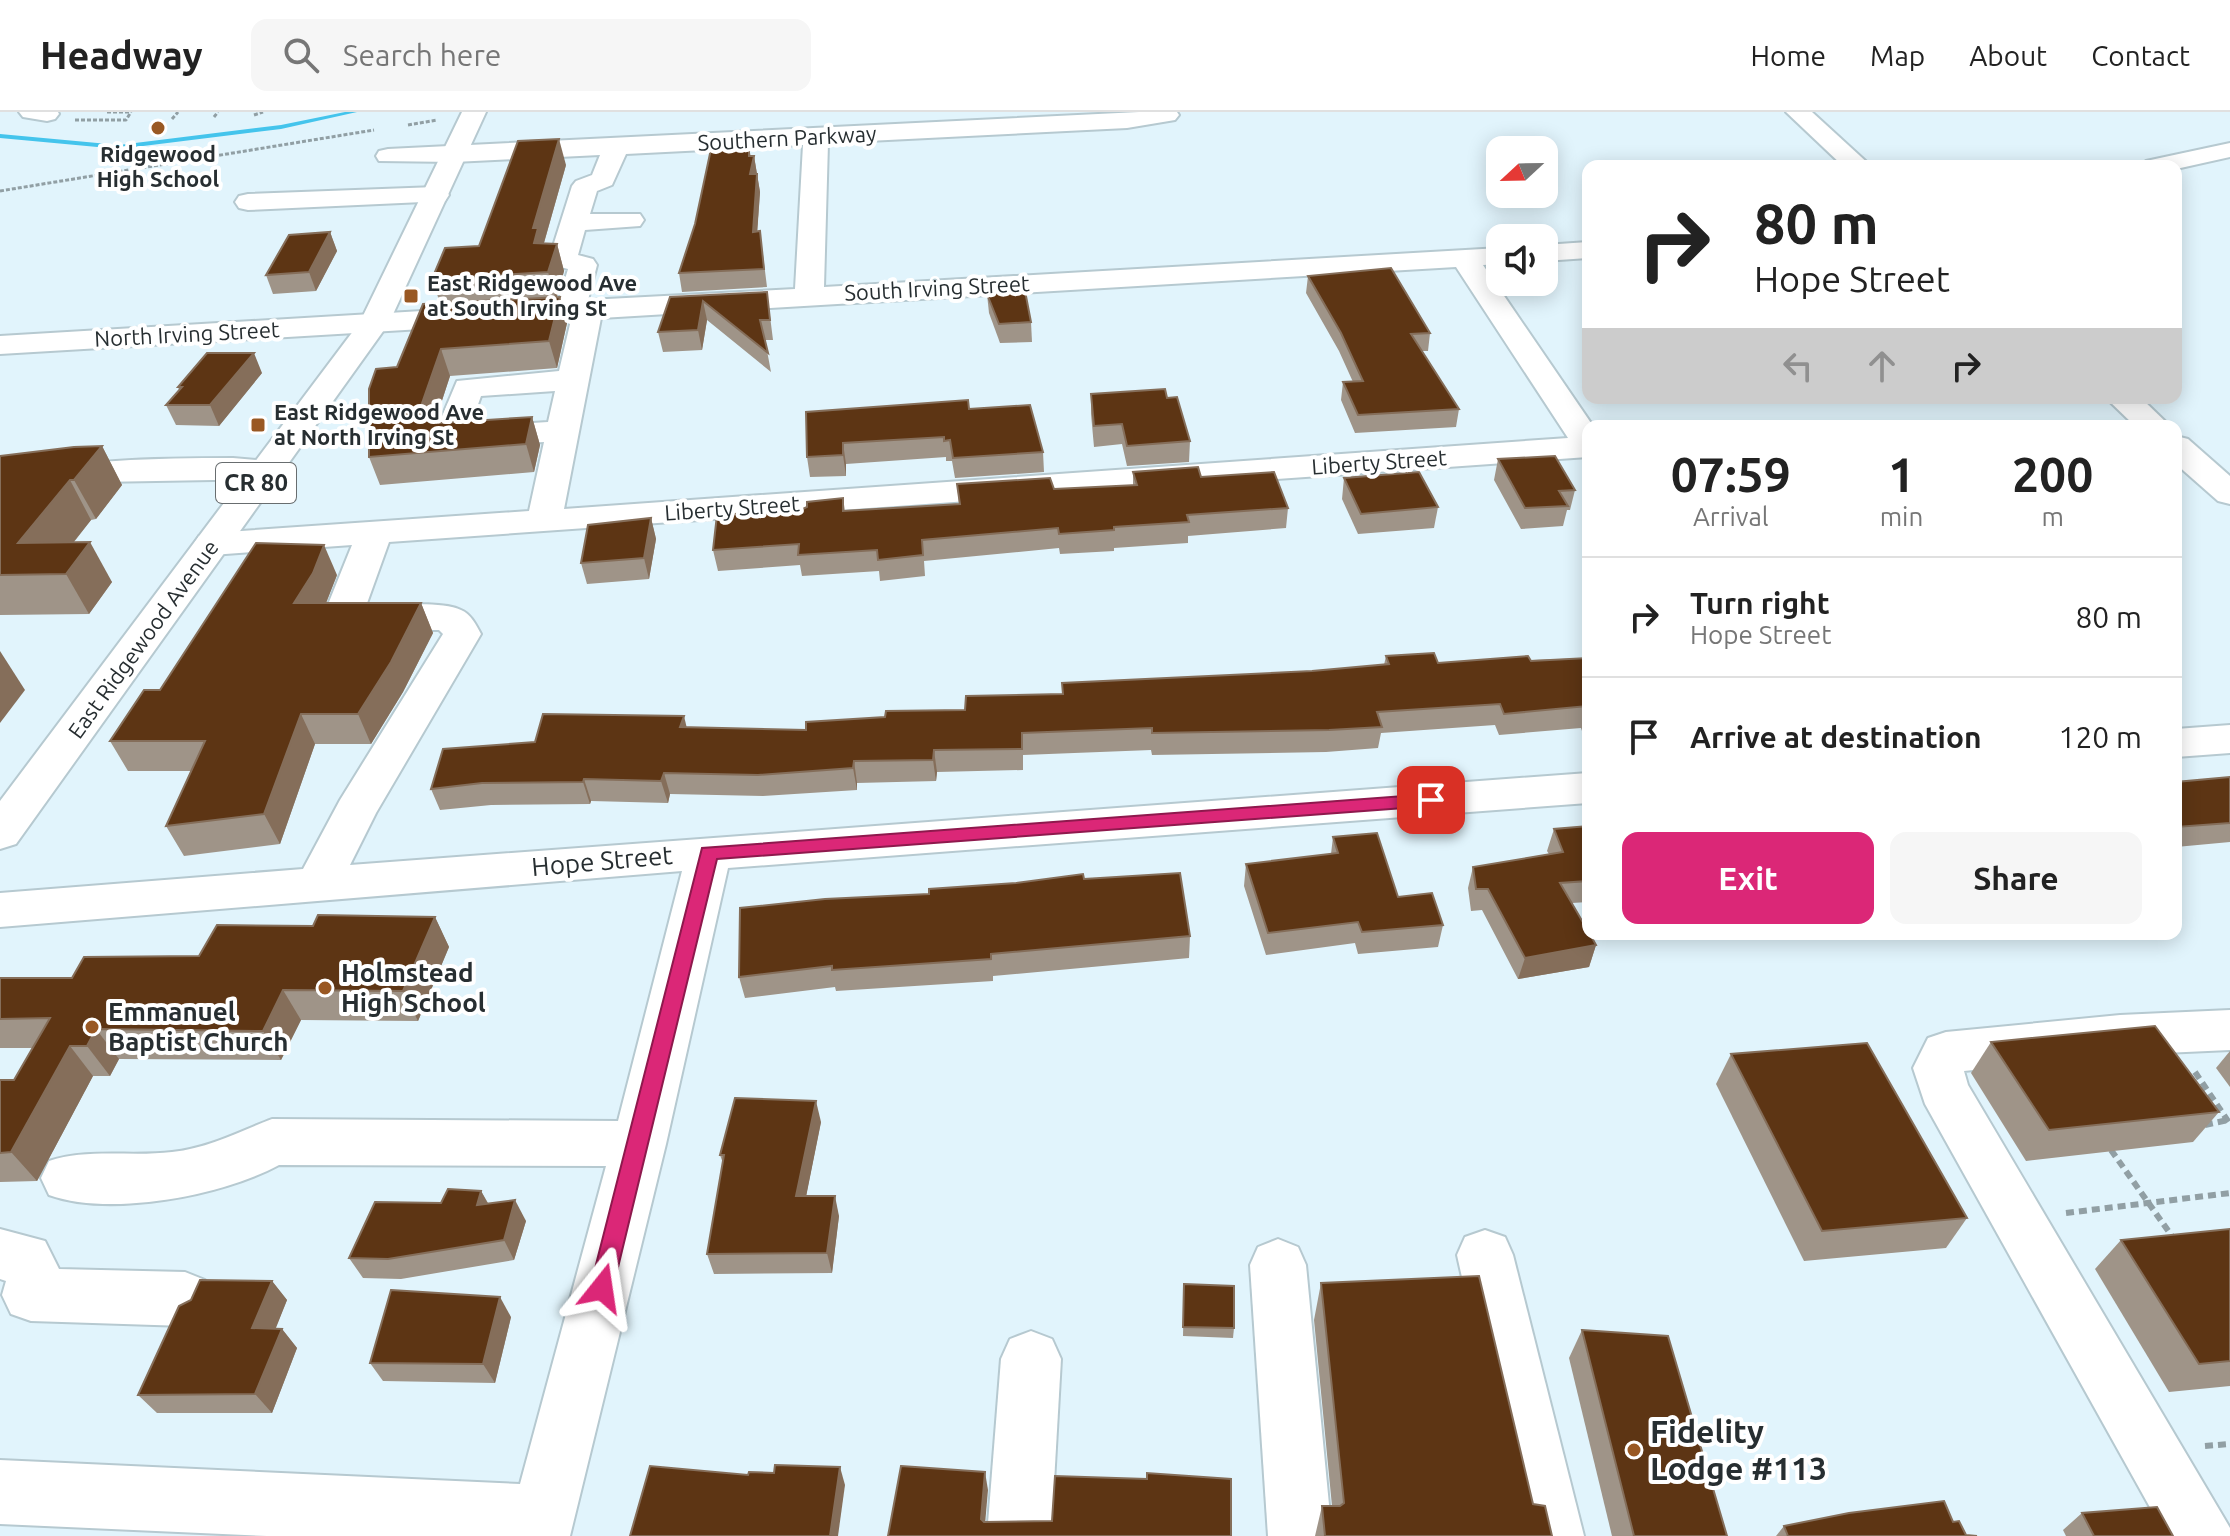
<!DOCTYPE html>
<style>
body{margin:0;font-family:Ubuntu,sans-serif;background:#f6f6f6;color:#222;height:100vh;display:flex;flex-direction:column;font-size:30px;white-space:nowrap}
*{box-sizing:border-box;margin:0}
p{font-size:26px;color:#767676}
.icon{flex:none;width:44px;height:44px;fill:none;stroke:currentColor;stroke-width:2;stroke-linecap:round;stroke-linejoin:round}
.map{position:relative;flex:1;overflow:hidden}
.side{position:absolute;left:1582px;top:308px;width:600px;height:520px;display:flex;flex-direction:column;background:#fff;border-radius:16px;box-shadow:0 4px 20px #0003}
.side>*{flex:none}
.banner{position:absolute;left:1582px;top:48px;width:600px;height:244px;border-radius:16px;box-shadow:0 4px 20px #0003;background:#fff;color:#222;overflow:hidden}
.needle{width:52px;rotate:248deg}
.controls{position:absolute;left:1486px;top:24px;display:grid;gap:16px}
.controls a{display:grid;place-items:center;width:72px;height:72px;border-radius:16px;background:#fff;box-shadow:0 4px 20px #0003;font-size:40px}
.pin{position:absolute;display:grid;place-items:center;width:68px;height:68px;color:#fff;margin:-34px;border-radius:16px;box-shadow:0 4px 12px #0006}
.me{position:absolute;width:88px;margin:-44px;rotate:15deg;stroke-linejoin:round;filter:drop-shadow(0 0 6px #0008)}
.turn{display:flex;align-items:center;gap:28px;height:168px;padding:0 40px;font-size:36px}
.turn .icon{width:104px;height:104px;stroke-width:2.5}
.turn b{display:block;font-size:56px;line-height:68px}
.lanes{display:flex;align-items:center;height:76px;padding:0 40px;background:#0003;justify-content:center;gap:40px;direction:ltr}
.lanes .off{opacity:.35}
.eta{display:flex;justify-content:space-evenly;align-items:center;height:136px;text-align:center}
.eta b{font-size:48px;font-weight:600;line-height:56px}
.primary-button{display:flex;gap:16px;margin-top:auto;padding:16px 40px}
.primary-button a{flex:1;height:92px;border-radius:16px;background:#db2777;color:#fff;font-size:32px;font-weight:600;line-height:92px;text-align:center}
.primary-button a+a{background:#f6f6f6;color:#222}
ul{padding:0;list-style:none}
li{display:flex;align-items:center;gap:24px;height:120px;padding:0 40px;border-top:2px solid #e0e0e0}
li div{flex:1}
li b{display:block;font-size:30px}
li em{font-style:normal}
header{display:flex;align-items:center;gap:48px;box-sizing:border-box;height:112px;padding:0 40px;background:#fff;border-bottom:2px solid #e0e0e0}
header strong{font-size:38px}
nav{display:flex;gap:44px;margin-inline-start:auto;font-size:28px}
.search{width:560px;height:72px;background:#f6f6f6;display:flex;align-items:center;gap:20px;box-sizing:border-box;padding:0 28px;border-radius:16px;color:#767676;font-size:30px}
.map>svg:first-child{display:block}
.lines{fill:none;stroke-linecap:round;stroke-linejoin:round}
.stream{fill:#44c4ec;fill-rule:evenodd}
.minor-casing{stroke:#b6c9d0;stroke-width:4}
.major-casing{stroke:#b6c9d0;stroke-width:4}
.path-far1{stroke:#919fa4;stroke-width:3;stroke-dasharray:4 2;stroke-linecap:butt}
.path{stroke:#919fa4;stroke-width:6;stroke-dasharray:8 5;stroke-linecap:butt}
.minor{fill:#fff;fill-rule:evenodd}
.major{fill:#fff;fill-rule:evenodd}
.wall{fill:#9f9488}
.shaded-wall{fill:#856e5a}
.building{fill:#5d3514;stroke:#856e5a;stroke-width:2}
.route{fill:#db2777;stroke:#8e194d;stroke-width:2}
.poi-dot{fill:#995823;stroke:#fff;stroke-width:3}
.labels{text-anchor:middle;stroke-width:8;stroke-linejoin:round;paint-order:stroke}
.far-street-label{font-size:22px;fill:#272e31;stroke:#fff}
.far-poi-label{font-size:22px;font-weight:bold;fill:#272e31;stroke:#fff;text-anchor:start}
.shield{fill:#fff;stroke:#686d6f;stroke-width:2}
.shield-label{font-size:24px;font-weight:bold;fill:#272e31}
.street-label{font-size:26px;fill:#272e31;stroke:#fff}
.poi-label{font-size:26px;font-weight:bold;fill:#272e31;stroke:#fff;text-anchor:start}
.near-poi-label{font-size:32px;font-weight:bold;fill:#272e31;stroke:#fff;text-anchor:start}
</style>
<header>
<strong>Headway</strong>
<div class="search"><svg class="icon" aria-label="search" viewBox="0 0 24 24"><circle cx="10" cy="10" r="6"/><path d="M15 15l6 6"/></svg>Search here</div>
<nav><a>Home</a><a>Map</a><a>About</a><a>Contact</a></nav>
</header>
<div class="map">
<svg width="2230" height="1424" viewBox="0 0 2230 1424">
<rect width="100%" height="100%" fill="#e1f4fc"/>
<g class="lines">
<!-- stream -->
<path class="stream" d="M345 0H357L281 17 119 37 0 26V22L119 33 281 13Z"/>
<!-- minor casing -->
<g class="minor-casing">
<g id="minor">
<path d="M19 0H58L59 2 55 7 47 9 23 5Z"/>
<path d="M1139 0H1177L1179 3 1175 8 1127 16 828 31 824 175 1500 136V152L1483 153 1593 314H1588V345L389 430 366 494C390 494 441 488 461 498 471 502 476 513 481 522L376 701 350 753 1588 661V691L728 756 666 1032 570 1424H267L0 1412V1348L520 1372 606 1054 279 1053C222 1084 110 1105 49 1083L41 1066 49 1049C87 1036 132 1045 172 1040 209 1036 238 1020 272 1007L618 1009 682 759 0 815V781L303 757 340 688 443 522 439 518H355L342 514 328 500 329 490 352 433 212 443 199 440 194 432 199 424 212 421 529 399 544 330 450 336 438 333 433 326 457 269 559 259 571 208 0 242V224L558 191 568 157 553 153 549 147 572 74 576 69 592 63 600 43 454 50 379 49 376 44 379 39 388 37ZM803 33 795 177 588 188 597 153 593 147 578 143 585 118 640 114 644 108 640 102H590L597 79 612 73 626 42ZM1456 155 1568 326 564 397 601 206ZM555 279 548 310 470 315 481 284Z"/>
<path d="M1786 0H1812L1871 54H1843Z"/>
<path d="M2230 31V45L2176 57V54H2142L2146 49Z"/>
<path d="M436 75 445 77 449 83 445 89 248 98 239 96 235 90 239 84 248 82Z"/>
<path d="M1588 130V146L1544 149V133Z"/>
<path d="M2106 286H2141L2170 314H2135Z"/>
<path d="M2176 324 2188 327 2230 364V392L2218 389 2176 352Z"/>
<path d="M233 346 278 350 283 357 278 364 266 367 99 370 0 383V363C77 348 154 346 233 346Z"/>
<path d="M2230 613V641L2176 645V617Z"/>
<path d="M2230 898V938L2120 943 1964 959 1968 973 2230 1416V1424H2166L1925 992 1913 956 1928 926 1946 920 2120 903Z"/>
<path d="M0 1117 45 1129 59 1157 185 1160 205 1168 214 1187 205 1206 185 1214 31 1209 11 1202 2 1183 6 1169 0 1167Z"/>
<path d="M1485 1118 1505 1125 1513 1143 1584 1424H1520L1457 1143 1465 1125Z"/>
<path d="M1278 1127 1298 1135 1306 1153 1332 1424H1268L1250 1153 1258 1135Z"/>
<path d="M1031 1219 1052 1227 1061 1247 1051 1424H987L1001 1247 1010 1227Z"/>
</g>
</g>
<!-- major casing -->
<g class="major-casing">
<path id="major" d="M462 0H486L389 211 16 732 0 737V689L360 210Z"/>
</g>
<!-- path-far1 -->
<g class="path-far1">
<path d="M107 0H130"/>
<path d="M254 3 263 0"/>
<path d="M214 5 218 0"/>
<path d="M172 7 178 0"/>
<path d="M75 8H126L131 0"/>
<path d="M408 13 437 8"/>
<path d="M0 79 374 18"/>
</g>
<!-- path -->
<g class="path">
<path d="M2195 960 2230 1012"/>
<path d="M2205 1013 2228 1008"/>
<path d="M2111 1038 2174 1127"/>
<path d="M2066 1101 2230 1081"/>
<path d="M2205 1334 2230 1332"/>
</g>
<!-- minor -->
<use href="#minor" class="minor"/>
<!-- major -->
<use href="#major" class="major"/>
</g>
<!-- wall -->
<g class="wall">
<path d="M750 44H754L760 80 757 120 760 119 767 175 682 180 679 161 695 112Z"/>
<path d="M566 53 544 131 557 132 564 159 557 185 567 211 557 256 450 264 435 310 440 311 532 305 540 333 534 360 380 373 369 345 440 191 432 167 479 134Z"/>
<path d="M330 120 337 139 316 179 273 182 266 163Z"/>
<path d="M1308 164 1430 221 1428 239H1422L1459 297 1456 315 1355 321 1341 288 1343 270H1353L1339 239 1306 181Z"/>
<path d="M767 180 773 228H765L771 260 707 208 702 238 663 240 658 220 670 185Z"/>
<path d="M987 182 1031 210 1032 230 1000 231 989 201Z"/>
<path d="M262 261 219 314 176 313 166 293 179 278 178 275Z"/>
<path d="M1091 282 1167 286 1190 329 1189 350 1127 354 1122 332 1094 335 1091 302Z"/>
<path d="M969 297 1043 340 1044 360 955 366 952 349H946V345L846 352V364L810 365 807 345 806 300Z"/>
<path d="M102 334 122 373 96 407 91 408 74 430 112 470 89 502 0 503V344Z"/>
<path d="M1498 347 1575 378 1570 398H1567L1563 414 1521 417 1494 368Z"/>
<path d="M1133 360 1201 365 1288 396 1286 416 1188 424V431L1114 436V439L1060 442 1059 436 924 449 925 464 880 469 879 459 802 464 800 453 718 459 713 438 801 398 843 386 845 399 959 392 957 372 1054 377 1133 373Z"/>
<path d="M1344 366 1438 395 1434 416 1358 422 1342 387Z"/>
<path d="M651 406 656 427 649 467 587 472 581 451Z"/>
<path d="M337 463 326 491H421L433 521 403 580 371 632H315L280 732 184 744 166 714 191 659H128L110 629 160 578Z"/>
<path d="M1386 544 1438 551 1588 546V619H1582L1581 616 1499 623 1495 613 1381 621 1378 636 1326 640 1152 643 1151 638 1023 643V658L937 660 936 669 857 671V678L763 684 670 682 668 691 591 689 590 692 491 693 440 698 431 677 535 630 687 615 806 618 885 605 965 598 1062 582 1384 553Z"/>
<path d="M2230 665V730L2176 735V670Z"/>
<path d="M1588 714V790L1572 791 1596 833 1589 855 1518 867 1482 798 1471 799 1468 776 1473 755 1549 742 1547 739 1554 717Z"/>
<path d="M1333 725 1398 785 1443 813 1438 835 1358 842 1355 831 1266 843 1244 774 1246 752 1331 742Z"/>
<path d="M1084 767 1190 824 1189 846 993 864V869L836 879 835 875 745 886 739 865 929 782Z"/>
<path d="M435 805 449 835 418 909 301 908 281 948 119 947 110 964H93L37 1069 0 1070V968H14L33 936H0V866H72L199 844 313 814Z"/>
<path d="M1991 930 2219 1000 2193 1030 2026 1049 1971 961Z"/>
<path d="M2230 939V975L2216 956Z"/>
<path d="M1731 942 1967 1106 1946 1136 1804 1149 1716 972Z"/>
<path d="M821 1010 806 1084 839 1104 832 1161 714 1162 707 1142 723 1051 720 1043Z"/>
<path d="M481 1079 488 1091 526 1109 514 1148 401 1167 363 1166 349 1146 441 1091Z"/>
<path d="M2230 1117V1274L2169 1280 2095 1157 2121 1128Z"/>
<path d="M272 1169 287 1188 275 1217H282L297 1236 272 1301H157L138 1283Z"/>
<path d="M1321 1171 1533 1392 1552 1424H1315L1322 1394H1332L1314 1208Z"/>
<path d="M1184 1172 1234 1216 1233 1226 1183 1224Z"/>
<path d="M511 1205 495 1271 383 1269 370 1251Z"/>
<path d="M1582 1218 1727 1424H1612L1569 1246Z"/>
<path d="M2082 1401 2173 1424H2066L2063 1418Z"/>
<path d="M1953 1410 1966 1423 1977 1424H1776L1784 1414Z"/>
</g>
<!-- shaded-wall -->
<g class="shaded-wall">
<path d="M559 27 566 53 543 134 534 131 533 116Z"/>
<path d="M749 34 752 54 754 44 757 62H750Z"/>
<path d="M757 62 760 80 756 138 753 120Z"/>
<path d="M330 120 337 139 316 179 309 160Z"/>
<path d="M557 132 564 159 556 188 548 160Z"/>
<path d="M560 185 567 211 557 256 549 229Z"/>
<path d="M703 189 707 208 702 238 698 218Z"/>
<path d="M441 237 450 264 430 325 422 307 420 297Z"/>
<path d="M254 241 262 261 219 314 210 293Z"/>
<path d="M532 305 540 333 534 360 526 332Z"/>
<path d="M843 331 846 352V364L843 343Z"/>
<path d="M102 334 122 373 96 407 74 368Z"/>
<path d="M70 368 91 408 48 462 18 431Z"/>
<path d="M651 406 656 427 649 467 644 446Z"/>
<path d="M90 430 112 470 89 502 66 462Z"/>
<path d="M324 433 337 463 326 491H294Z"/>
<path d="M421 491 433 521 403 580 371 632 358 602Z"/>
<path d="M0 539 25 578 0 611Z"/>
<path d="M301 602 315 632 280 732 264 702Z"/>
<path d="M684 604 689 625 680 615Z"/>
<path d="M934 638 937 660 936 669 933 648Z"/>
<path d="M854 649 857 671V678L853 656Z"/>
<path d="M664 661 670 682 668 691 661 669Z"/>
<path d="M584 667 591 689 590 692 583 670Z"/>
<path d="M435 805 449 835 418 909 403 879Z"/>
<path d="M1596 833 1589 855 1518 867 1525 846Z"/>
<path d="M283 878 301 908 281 948 263 919Z"/>
<path d="M96 917 119 947 110 964 87 934Z"/>
<path d="M70 934 93 964 37 1069 11 1040Z"/>
<path d="M816 989 821 1010 802 1105 796 1084Z"/>
<path d="M481 1079 492 1099 477 1093Z"/>
<path d="M835 1084 839 1104 832 1161 827 1141Z"/>
<path d="M515 1088 526 1109 514 1148 504 1128Z"/>
<path d="M272 1169 287 1188 268 1236 252 1216Z"/>
<path d="M500 1185 511 1205 495 1271 483 1252Z"/>
<path d="M282 1217 297 1236 272 1301 255 1282Z"/>
<path d="M840 1355 845 1373 838 1424H830Z"/>
<path d="M985 1360 988 1378 984 1424 981 1407Z"/>
</g>
<!-- building -->
<g class="building">
<path d="M559 27 533 116H538L534 131 557 132 548 160 432 167 445 136 479 134 518 29Z"/>
<path d="M749 34V44H754L750 62H757L753 120 760 119 764 157 679 161 695 112 711 37Z"/>
<path d="M330 120 309 160 266 163 289 123Z"/>
<path d="M1391 156 1430 221 1411 222 1459 297 1358 303 1343 270 1363 269 1341 221 1308 164Z"/>
<path d="M1025 179 1031 210 999 212 987 182Z"/>
<path d="M767 180 770 208H760L768 241 703 189 698 218 658 220 670 185Z"/>
<path d="M560 185 549 229 441 237 420 297 422 307 440 311 532 305 526 332 369 345V277L376 257 397 255 423 192Z"/>
<path d="M207 241H254L210 293H166L182 275H178Z"/>
<path d="M1165 277 1167 286 1177 285 1190 329 1127 334 1122 312 1094 314 1091 282Z"/>
<path d="M968 288 969 297 1030 293 1043 340 953 346 950 328 944 329V325L843 331V343L807 345 806 300Z"/>
<path d="M102 334 74 368H70L18 431 90 430 66 462 0 463V344L74 335Z"/>
<path d="M1555 344 1575 378 1559 379 1568 394 1525 396 1498 347Z"/>
<path d="M1198 355 1201 365 1274 360 1288 396 1187 403 1189 410 1114 415V418L1059 422 1058 416 922 428 923 443 878 448 877 438 798 443 799 432 713 438 717 403 801 398 807 395V390L843 386V399L960 392 957 372 1050 366 1054 377 1137 373 1133 360Z"/>
<path d="M1419 360 1438 395 1361 402 1344 366Z"/>
<path d="M651 406 644 446 581 451 588 413Z"/>
<path d="M256 431 324 433 313 461 294 491H421L391 550 358 602H301L264 702 166 714 205 629H110L144 578H160Z"/>
<path d="M1434 541 1438 551 1528 544 1531 549 1588 546V597L1587 594 1504 602 1500 592 1377 600 1382 615 1329 618 1152 621V616L1022 621V637L934 638 933 648 854 649 853 656 758 663 664 661 661 669 584 667 583 670 482 671 431 677 443 637 535 630 543 602 684 604 680 615 806 618V610L885 605 886 599 965 598 966 584 1063 582 1062 571 1312 559 1389 552 1386 544Z"/>
<path d="M2230 665V711L2176 715V670Z"/>
<path d="M1588 714V769L1560 771 1588 819V822H1590L1596 833 1525 846 1488 777H1476L1473 755 1563 740 1554 717Z"/>
<path d="M1377 721 1398 785 1432 781 1443 813 1362 820 1358 810 1268 821 1246 752 1338 741 1333 725Z"/>
<path d="M1180 761 1190 824 991 842V847L832 858V854L739 865 740 796 825 787 929 782V777L1016 771 1083 762 1084 767Z"/>
<path d="M318 803 435 805 403 879 283 878 263 919 96 917 87 934H70L11 1040 0 1041V968H14L50 906 0 907V866H72L84 845 199 844 217 813 313 814Z"/>
<path d="M2155 914 2219 1000 2049 1018 1991 930Z"/>
<path d="M1867 931 1967 1106 1822 1119 1731 942Z"/>
<path d="M735 986 816 989 796 1084H835L827 1141 707 1142 724 1043H720Z"/>
<path d="M448 1077 481 1079 477 1093 515 1088 504 1128 388 1147 349 1146 375 1090 441 1091Z"/>
<path d="M2230 1117V1249L2199 1252 2121 1128Z"/>
<path d="M1479 1164 1533 1392 1545 1394 1552 1424H1325L1322 1394H1340L1344 1391 1321 1171Z"/>
<path d="M200 1168 272 1169 252 1216 282 1217 255 1282 138 1283 179 1194 191 1188Z"/>
<path d="M1184 1172 1234 1174V1216L1183 1215Z"/>
<path d="M391 1178 500 1185 483 1252 370 1251Z"/>
<path d="M1582 1218 1668 1224 1727 1424H1634Z"/>
<path d="M775 1353 840 1355 830 1424H630L650 1354 748 1363 749 1360 774 1361Z"/>
<path d="M901 1354 985 1360 981 1407 984 1410 1052 1409 1055 1364 1147 1367V1361L1231 1367V1424H888Z"/>
<path d="M1944 1389 1953 1410 1959 1409 1966 1423 1977 1424H1788L1784 1414 1849 1401Z"/>
<path d="M2157 1395 2173 1424H2094L2082 1401Z"/>
</g>
<!-- route -->
<path class="route" d="M1431 682 1440 688 1431 694 717 747 613 1176 610 1183 602 1186 593 1183 590 1176 702 736Z"/>
<!-- markers -->
<g class="poi-dot">
<circle cx="158" cy="16" r="8"/>
<rect x="403" y="176" width="16" height="16" rx="4"/>
<rect x="250" y="305" width="16" height="16" rx="4"/>
<circle cx="325" cy="876" r="8"/>
<circle cx="92" cy="915" r="8"/>
<circle cx="1634" cy="1338" r="8"/>
</g>
<g class="labels">
<!-- far-street labels -->
<g class="far-street-label">
<text transform="translate(787 26) rotate(-3)" y="8">Southern Parkway</text>
<text transform="translate(937 176) rotate(-3)" y="8">South Irving Street</text>
<text transform="translate(187 222) rotate(-3)" y="8">North Irving Street</text>
<text transform="translate(1379 350) rotate(-4)" y="8">Liberty Street</text>
<text transform="translate(732 396) rotate(-4)" y="8">Liberty Street</text>
<text transform="translate(143 527) rotate(-54)" y="8">East Ridgewood Avenue</text>
</g>
<!-- far-poi labels -->
<g class="far-poi-label">
<text x="158" y="50" text-anchor="middle">Ridgewood<tspan x="158" dy="25">High School</tspan></text>
<text x="427" y="179">East Ridgewood Ave<tspan x="427" dy="25">at South Irving St</tspan></text>
<text x="274" y="308">East Ridgewood Ave<tspan x="274" dy="25">at North Irving St</tspan></text>
</g>
<!-- shield labels -->
<rect class="shield" x="216" y="351" width="80" height="40" rx="6"/>
<g class="shield-label">
<text x="256" y="379">CR 80</text>
</g>
<!-- street labels -->
<g class="street-label">
<text transform="translate(602 749) rotate(-5)" y="9">Hope Street</text>
</g>
<!-- poi labels -->
<g class="poi-label">
<text x="341" y="870">Holmstead<tspan x="341" dy="30">High School</tspan></text>
<text x="108" y="909">Emmanuel<tspan x="108" dy="30">Baptist Church</tspan></text>
</g>
<!-- near-poi labels -->
<g class="near-poi-label">
<text x="1650" y="1331">Fidelity<tspan x="1650" dy="37">Lodge #113</tspan></text>
</g>
</g>
</svg>
<div class="controls">
<a><svg class="needle" viewBox="-14 -14 28 28"><path d="M0-13l5 13h-10z" fill="#e53935"/><path d="M0 13l5-13h-10z" fill="#767676"/></svg></a>
<a><svg class="icon" aria-label="sound" viewBox="0 0 24 24"><path d="M4 9h4l5-4v14l-5-4H4zM17 9q2 3 0 6"/></svg></a>
</div>
<div class="pin" style="left:1431px;top:688px;background:#d93025"><svg class="icon" aria-label="arrive" viewBox="0 0 24 24"><path d="M6 21V4h12l-3 4 3 4H6"/></svg></div>
<svg class="me" style="left:602px;top:1176px" viewBox="-20 -20 40 40"><path d="M0-17L14 15 0 8-14 15z" fill="#db2777" stroke="#fff" stroke-width="4"/></svg>
<div class="banner">
<div class="turn"><svg class="icon" aria-label="right" viewBox="0 0 24 24"><path d="M7 20v-9h11M14 6l5 5-5 5"/></svg><div><b>80 m</b>Hope Street</div></div>
<div class="lanes"><svg class="icon off" aria-label="left" viewBox="0 0 24 24"><path d="M17 20v-9H6M10 6l-5 5 5 5"/></svg><svg class="icon off" aria-label="ahead" viewBox="0 0 24 24"><path d="M12 20V5M6 11l6-6 6 6"/></svg><svg class="icon" aria-label="right" viewBox="0 0 24 24"><path d="M7 20v-9h11M14 6l5 5-5 5"/></svg></div>
</div>
<section class="side">
<div class="eta">
<div><b>07:59</b><p>Arrival</p></div>
<div><b>1</b><p>min</p></div>
<div><b>200</b><p>m</p></div>
</div>
<ul>
<li><svg class="icon" aria-label="right" viewBox="0 0 24 24"><path d="M7 20v-9h11M14 6l5 5-5 5"/></svg><div><b>Turn right</b><p>Hope Street</p></div><em>80 m</em></li>
<li><svg class="icon" aria-label="arrive" viewBox="0 0 24 24"><path d="M6 21V4h12l-3 4 3 4H6"/></svg><div><b>Arrive at destination</b></div><em>120 m</em></li>
</ul>
<div class="primary-button"><a>Exit</a><a>Share</a></div>
</section>
</div>
